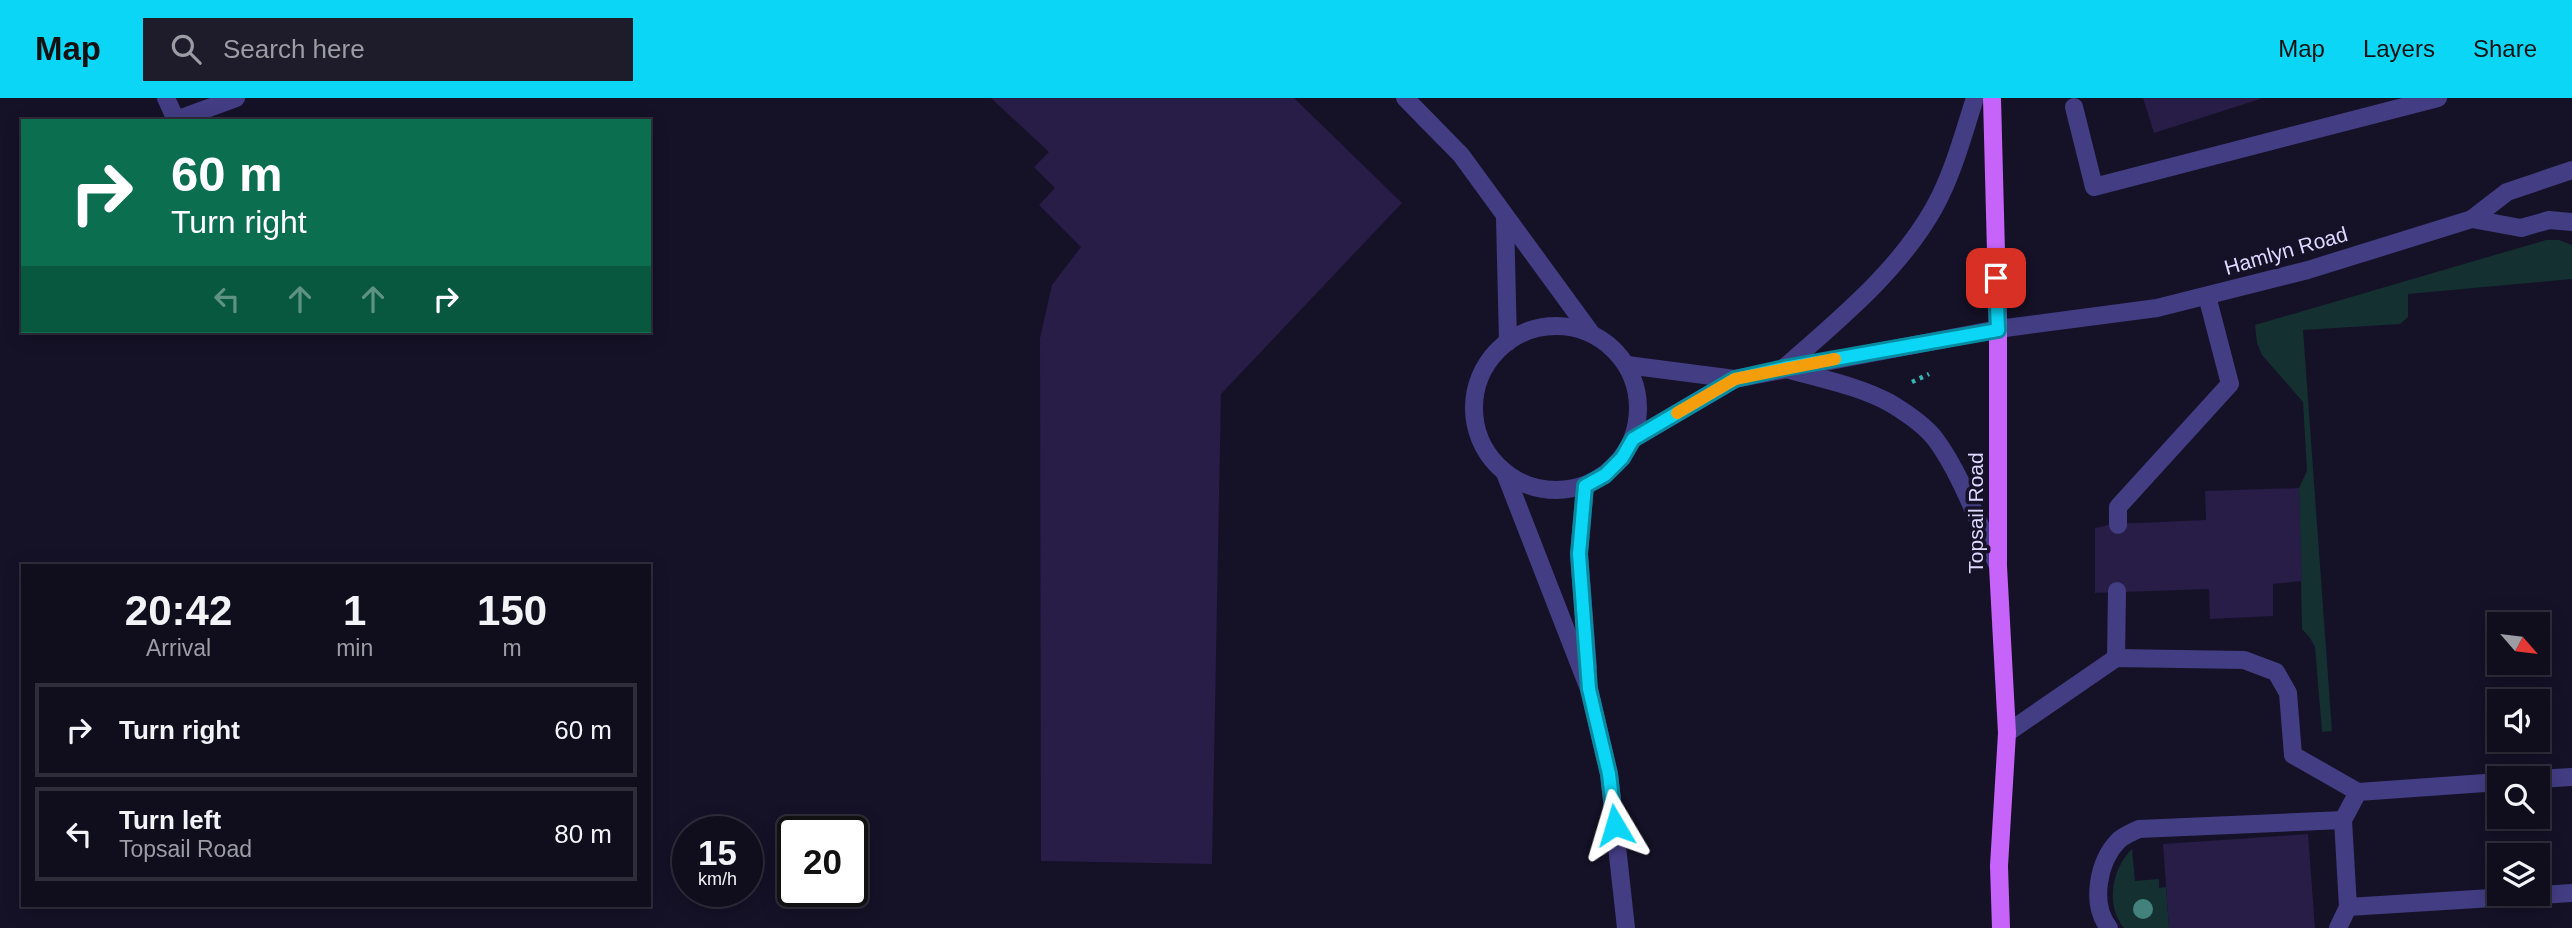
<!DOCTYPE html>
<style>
body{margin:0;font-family:Helvetica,sans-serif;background:#1e1b2a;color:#f1f3f6;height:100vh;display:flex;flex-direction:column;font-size:26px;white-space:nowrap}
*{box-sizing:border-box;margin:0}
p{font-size:23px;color:#9c9ca4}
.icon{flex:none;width:38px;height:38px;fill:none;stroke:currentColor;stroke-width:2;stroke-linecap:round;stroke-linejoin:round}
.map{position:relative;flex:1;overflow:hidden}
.sheet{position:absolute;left:21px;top:466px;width:630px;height:343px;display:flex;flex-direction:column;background:#100d1d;border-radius:0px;box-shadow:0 4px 18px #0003,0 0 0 2px #302d3b}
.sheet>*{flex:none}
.hud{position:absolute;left:21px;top:21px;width:630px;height:214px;border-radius:0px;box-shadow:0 4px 18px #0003,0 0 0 2px #302d3b;background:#0b6e4f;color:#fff;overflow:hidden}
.needle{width:46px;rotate:118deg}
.tools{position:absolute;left:2487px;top:514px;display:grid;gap:14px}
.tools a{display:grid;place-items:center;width:63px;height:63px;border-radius:0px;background:#100d1d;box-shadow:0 4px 18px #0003,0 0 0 2px #302d3b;font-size:35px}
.speed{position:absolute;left:672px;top:718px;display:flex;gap:14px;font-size:35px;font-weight:700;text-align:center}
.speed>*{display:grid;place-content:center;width:91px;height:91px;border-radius:50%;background:#100d1d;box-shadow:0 4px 18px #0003,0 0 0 2px #302d3b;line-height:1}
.speed small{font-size:18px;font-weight:400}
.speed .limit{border:4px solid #111;border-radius:10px;background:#fff;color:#111}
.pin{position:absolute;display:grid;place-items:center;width:60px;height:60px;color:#fff;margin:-30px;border-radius:14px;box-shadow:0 4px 10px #0006}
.me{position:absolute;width:77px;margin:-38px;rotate:353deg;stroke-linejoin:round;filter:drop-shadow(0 0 5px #0008)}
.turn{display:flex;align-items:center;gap:24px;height:147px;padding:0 35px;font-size:32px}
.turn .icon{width:91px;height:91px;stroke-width:2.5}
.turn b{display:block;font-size:49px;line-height:60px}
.lanes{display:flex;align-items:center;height:66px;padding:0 35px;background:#0003;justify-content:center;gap:35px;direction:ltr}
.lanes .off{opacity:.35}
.eta{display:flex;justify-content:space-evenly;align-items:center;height:119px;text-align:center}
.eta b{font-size:42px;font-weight:700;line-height:49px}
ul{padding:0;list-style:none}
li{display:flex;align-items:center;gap:21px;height:94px;margin:0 14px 10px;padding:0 21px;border:4px solid #302d3b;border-radius:0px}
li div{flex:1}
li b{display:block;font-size:26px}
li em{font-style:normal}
header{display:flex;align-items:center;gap:42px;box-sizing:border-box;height:98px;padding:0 35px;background:#0bd6f6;color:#111}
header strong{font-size:33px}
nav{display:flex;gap:38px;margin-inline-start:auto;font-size:24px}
.search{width:490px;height:63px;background:#1e1b2a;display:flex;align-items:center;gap:18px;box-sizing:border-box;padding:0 24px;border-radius:0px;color:#9c9ca4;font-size:26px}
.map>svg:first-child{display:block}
.green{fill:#143031}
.building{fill:#271d47}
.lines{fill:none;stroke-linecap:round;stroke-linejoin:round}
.path{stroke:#34b5b2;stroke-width:4.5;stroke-dasharray:3.5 5;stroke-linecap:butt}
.service{stroke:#433d84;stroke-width:18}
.tertiary{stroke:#433d84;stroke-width:18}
.primary{stroke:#c663f9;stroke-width:18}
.tree{fill:#42817c}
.route-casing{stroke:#078ba0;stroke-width:18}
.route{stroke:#0bd6f6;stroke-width:12}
.slow{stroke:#f59e0b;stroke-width:12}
.labels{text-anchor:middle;stroke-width:7;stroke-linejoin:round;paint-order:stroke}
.street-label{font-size:21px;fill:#ddd8fe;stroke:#151127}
</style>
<header>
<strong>Map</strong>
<div class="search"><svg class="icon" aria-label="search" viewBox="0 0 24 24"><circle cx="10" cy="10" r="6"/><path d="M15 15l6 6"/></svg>Search here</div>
<nav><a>Map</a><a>Layers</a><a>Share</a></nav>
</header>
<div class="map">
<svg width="2572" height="830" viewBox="0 0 2572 830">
<rect width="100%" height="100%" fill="#151127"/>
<!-- green -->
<g class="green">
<path d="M2546 142H2559L2572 147V181L2408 196V219L2400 226 2303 232 2332 633 2322 634 2315 549 2310 540 2302 531 2299 390 2307 373 2303 304 2262 257 2257 245 2255 227Z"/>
<path d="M2132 751 2135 783 2159 781V790L2166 789 2169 830H2124C2105 807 2112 770 2132 751Z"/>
</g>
<!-- building -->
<g class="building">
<path d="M991 0H1294L1402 105 1221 296 1212 766 1041 763 1040 240 1052 187 1081 149 1039 107 1055 90 1034 69 1049 54Z"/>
<path d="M2143 0H2260V1L2154 35Z"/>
<path d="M2299 390 2302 483 2273 486V518L2210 521 2209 491 2095 495V430L2113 426 2206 422 2205 393Z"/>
<path d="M2308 736 2315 830H2169L2163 746Z"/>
</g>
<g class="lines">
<!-- path -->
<path class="path" d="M1912 284 1929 276"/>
<!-- service -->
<g class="service">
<path d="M166 0 176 22 236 0"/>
<path d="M1405 0 1461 57 1591 235"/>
<path d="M2074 9 2094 89 2438 0"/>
<path d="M1505 120 1508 244"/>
<path d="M2472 121 2521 130 2549 122 2572 124"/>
<circle cx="1556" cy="310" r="82"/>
<path d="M1627 267 1735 281"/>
<path d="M1784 270C1838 222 1898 174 1934 110 1953 76 1963 37 1975 0"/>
<path d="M1787 271C1821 281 1859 288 1890 305 1905 314 1925 327 1936 342 1961 376 1980 429 1998 468"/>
<path d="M1633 341 1735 281 1998 231"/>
<path d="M1505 375 1589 591 1609 676 1626 830"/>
<path d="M1585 388 1579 456 1588 570"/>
<path d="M2118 427V409L2230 286 2207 198"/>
<path d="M2116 560 2117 493"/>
<path d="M2007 635 2116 560 2244 562 2276 574 2288 595 2293 657 2358 694"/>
<path d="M2538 681 2572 679"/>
<path d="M2499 684 2358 694 2343 722 2348 809 2572 795"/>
<path d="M2109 830C2090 806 2098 763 2119 742 2125 737 2132 734 2139 731L2343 722"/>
<path d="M2338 830 2348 809"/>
</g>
<!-- tertiary -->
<path class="tertiary" d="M1998 231 2157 210 2308 172 2472 121 2507 94 2572 72"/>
<!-- primary -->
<path class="primary" d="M1992 0 1998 231V468L2007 635 1999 768 2001 830"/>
</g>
<!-- trees -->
<circle class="tree" cx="2143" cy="811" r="10"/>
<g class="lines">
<!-- route casing -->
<g class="route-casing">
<path id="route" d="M1615 727 1609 676 1589 591 1579 456 1585 388 1605 377 1622 360 1633 341 1735 281 1784 270 1998 232 1996 180"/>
</g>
<!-- route -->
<use href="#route" class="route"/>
<!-- slow -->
<path class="slow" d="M1677 315 1735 281 1835 261"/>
</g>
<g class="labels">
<!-- street labels -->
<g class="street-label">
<text transform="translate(2286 153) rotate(-16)" y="7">Hamlyn Road</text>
<text transform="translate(1976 415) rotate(-90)" y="7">Topsail Road</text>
</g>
</g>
</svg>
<div class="tools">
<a><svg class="needle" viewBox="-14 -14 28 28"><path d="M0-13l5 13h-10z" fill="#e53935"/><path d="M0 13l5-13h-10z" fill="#9c9ca4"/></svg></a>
<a><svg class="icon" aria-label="sound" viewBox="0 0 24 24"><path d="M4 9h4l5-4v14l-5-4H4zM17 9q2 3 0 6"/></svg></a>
<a><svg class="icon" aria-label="search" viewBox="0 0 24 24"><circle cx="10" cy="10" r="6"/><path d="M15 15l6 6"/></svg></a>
<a><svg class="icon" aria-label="layers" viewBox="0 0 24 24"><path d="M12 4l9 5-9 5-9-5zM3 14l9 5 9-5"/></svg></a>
</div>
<div class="speed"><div>15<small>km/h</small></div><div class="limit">20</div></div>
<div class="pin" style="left:1996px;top:180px;background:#d93025"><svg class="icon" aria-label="arrive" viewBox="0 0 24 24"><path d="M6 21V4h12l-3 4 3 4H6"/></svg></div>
<svg class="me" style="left:1615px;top:727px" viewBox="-20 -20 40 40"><path d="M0-17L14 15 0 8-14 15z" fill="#0bd6f6" stroke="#fff" stroke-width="4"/></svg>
<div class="hud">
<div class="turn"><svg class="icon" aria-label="right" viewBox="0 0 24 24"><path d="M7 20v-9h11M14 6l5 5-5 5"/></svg><div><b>60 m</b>Turn right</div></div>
<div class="lanes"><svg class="icon off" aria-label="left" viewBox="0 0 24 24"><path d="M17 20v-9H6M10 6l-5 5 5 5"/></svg><svg class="icon off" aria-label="ahead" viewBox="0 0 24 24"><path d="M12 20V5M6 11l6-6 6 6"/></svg><svg class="icon off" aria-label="ahead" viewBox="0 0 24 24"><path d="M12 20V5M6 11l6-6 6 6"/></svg><svg class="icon" aria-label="right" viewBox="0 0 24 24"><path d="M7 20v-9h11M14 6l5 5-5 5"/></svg></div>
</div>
<section class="sheet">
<div class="eta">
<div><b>20:42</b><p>Arrival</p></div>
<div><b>1</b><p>min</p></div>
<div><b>150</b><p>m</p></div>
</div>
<ul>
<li><svg class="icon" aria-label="right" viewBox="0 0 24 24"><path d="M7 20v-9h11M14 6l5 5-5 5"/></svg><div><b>Turn right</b></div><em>60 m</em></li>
<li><svg class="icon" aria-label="left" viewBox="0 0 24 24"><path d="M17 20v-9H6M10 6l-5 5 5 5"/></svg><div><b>Turn left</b><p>Topsail Road</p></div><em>80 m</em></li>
</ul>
</section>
</div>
